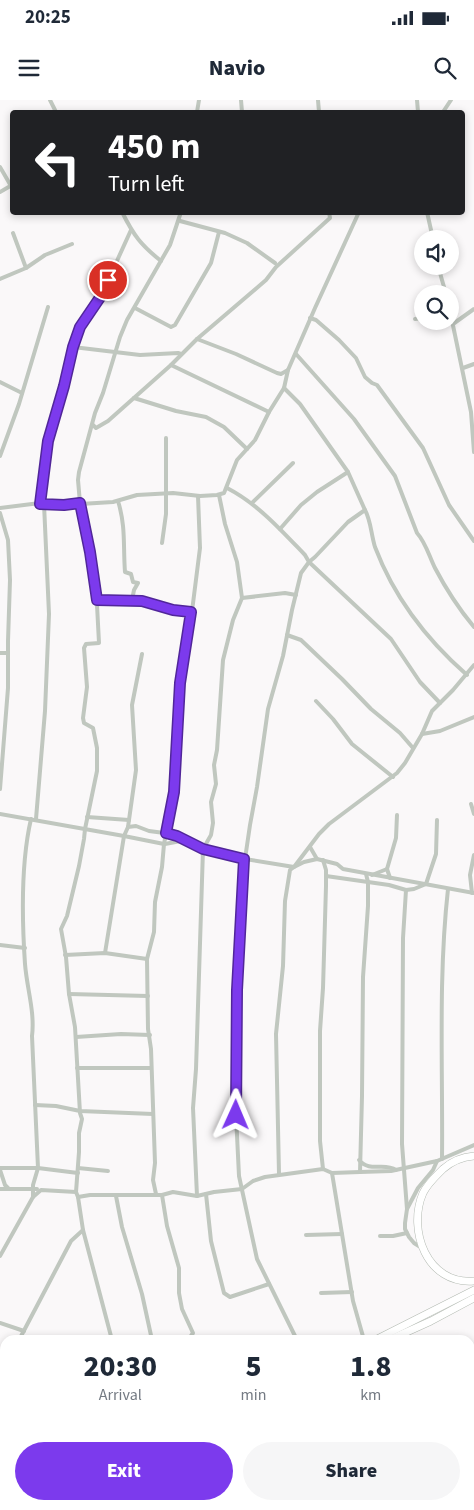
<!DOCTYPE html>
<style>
body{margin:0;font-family:"Source Sans 3",sans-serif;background:#f6f6f7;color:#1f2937;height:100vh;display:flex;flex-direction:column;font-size:19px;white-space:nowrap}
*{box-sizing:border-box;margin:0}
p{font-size:16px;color:#747a83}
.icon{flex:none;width:28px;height:28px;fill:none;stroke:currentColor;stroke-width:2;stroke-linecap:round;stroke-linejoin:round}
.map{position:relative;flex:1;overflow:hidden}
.details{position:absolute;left:0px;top:1235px;width:475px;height:175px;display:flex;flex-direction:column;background:#fff;border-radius:15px 15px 0 0;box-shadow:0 2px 8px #0003}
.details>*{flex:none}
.banner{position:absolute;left:10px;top:10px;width:455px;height:105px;border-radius:5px;box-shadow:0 2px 8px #0003;background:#202124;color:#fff;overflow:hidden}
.controls{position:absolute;left:414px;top:130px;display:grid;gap:10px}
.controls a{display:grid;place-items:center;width:45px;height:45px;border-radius:50%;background:#fff;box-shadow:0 2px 8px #0003;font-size:25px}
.pin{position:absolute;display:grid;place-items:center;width:42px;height:42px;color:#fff;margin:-21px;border:2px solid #fff;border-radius:50%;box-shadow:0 1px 5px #0007}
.me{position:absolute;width:55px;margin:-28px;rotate:1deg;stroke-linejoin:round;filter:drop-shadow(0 0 4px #0008)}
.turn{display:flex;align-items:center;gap:18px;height:105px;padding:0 15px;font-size:22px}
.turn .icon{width:65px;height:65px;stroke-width:2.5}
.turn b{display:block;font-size:35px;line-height:42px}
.eta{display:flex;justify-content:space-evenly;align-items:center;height:85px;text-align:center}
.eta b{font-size:30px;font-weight:800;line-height:35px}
.primary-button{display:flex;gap:10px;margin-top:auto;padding:10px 15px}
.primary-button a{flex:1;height:58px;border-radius:30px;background:#7c3aed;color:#fff;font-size:20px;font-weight:800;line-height:58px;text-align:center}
.primary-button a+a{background:#f6f6f7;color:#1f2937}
.status{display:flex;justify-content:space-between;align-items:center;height:35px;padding:0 25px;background:#fff;direction:ltr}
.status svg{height:14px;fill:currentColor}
header{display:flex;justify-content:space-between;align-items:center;height:65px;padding:0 15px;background:#fff;font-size:22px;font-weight:800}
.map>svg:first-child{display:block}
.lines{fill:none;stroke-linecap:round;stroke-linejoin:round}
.trunk-casing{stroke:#b2b9b1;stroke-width:8}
.minor{stroke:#c0c7bf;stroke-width:4}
.trunk{stroke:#fff;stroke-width:7}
.route-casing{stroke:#51269a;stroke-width:12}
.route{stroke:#7c3aed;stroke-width:9}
</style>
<div class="status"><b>20:25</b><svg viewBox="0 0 49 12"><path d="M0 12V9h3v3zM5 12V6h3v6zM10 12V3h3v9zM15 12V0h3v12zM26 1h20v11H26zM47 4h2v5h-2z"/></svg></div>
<header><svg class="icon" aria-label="menu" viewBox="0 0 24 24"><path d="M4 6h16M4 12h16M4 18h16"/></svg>Navio<svg class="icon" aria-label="search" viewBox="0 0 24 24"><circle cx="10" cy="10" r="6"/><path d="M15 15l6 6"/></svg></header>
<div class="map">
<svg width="474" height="1410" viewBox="0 0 474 1410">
<rect width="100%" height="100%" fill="#faf8f9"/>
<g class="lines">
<!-- trunk casing -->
<g class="trunk-casing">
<g id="trunk">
<path d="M474 1056C462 1057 452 1061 443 1069 436 1076 428 1083 423 1093 407 1130 427 1185 474 1181"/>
<path d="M375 1240 474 1190"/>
<path d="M389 1240 431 1221 474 1198"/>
<path d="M0 1382 5 1381"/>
<path d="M0 1390 5 1389"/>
<path d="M123 1405 142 1410"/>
<path d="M142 1405 154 1410"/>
</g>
</g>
<!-- minor -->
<g class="minor">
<path d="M50 0 56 12"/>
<path d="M241 0 242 12"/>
<path d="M318 0 319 12"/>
<path d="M417 0 418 12"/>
<path d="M197 12 199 0"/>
<path d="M443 12 451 0"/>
<path d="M0 67 11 86"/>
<path d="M0 92 12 85"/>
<path d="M122 112C134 136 141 145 161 161"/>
<path d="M427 112 433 139"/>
<path d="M180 121 225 133 247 143 275 163"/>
<path d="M13 133 26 168"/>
<path d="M438 166 446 194"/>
<path d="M0 179 26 168 45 155 72 144"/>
<path d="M135 208 171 227 175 225 211 163 219 132"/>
<path d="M450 211 471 312 474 352"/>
<path d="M310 218 316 220 339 240 356 258 365 277 372 283 377 285 423 348 449 405 474 441"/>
<path d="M415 219 422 218"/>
<path d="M453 224 474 209"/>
<path d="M197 239 236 254 277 273 281 274 288 270"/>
<path d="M73 247 140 255 178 253 181 254"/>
<path d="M296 254 354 319 395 376 417 433C426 443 429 456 435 468 446 489 459 509 474 527"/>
<path d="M171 265 269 312"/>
<path d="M463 268 474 264"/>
<path d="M0 282 22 293"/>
<path d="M284 288 300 304 348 372 365 410 348 422 315 457 309 462 391 539 420 582 440 603"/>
<path d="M134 298 176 311 206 317 224 327 247 349"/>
<path d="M93 325 96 328 108 321 171 265 197 239 266 180 276 167 330 118 329 112"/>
<path d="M0 356 19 304 48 207"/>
<path d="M227 388C258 404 281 430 305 455L309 462 301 473 292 510 283 556 268 609 257 687 250 725 245 759 236 934V1015L239 1076 257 1159 297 1240"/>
<path d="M118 401C126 427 123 446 125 472L131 474 133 482 138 483 134 490 132 500"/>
<path d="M40 403 47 341 64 286 73 247 80 227 101 196 131 130"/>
<path d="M252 403 293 363"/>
<path d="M0 408 40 403 64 405 113 402 137 395 173 393 200 396 217 395 224 393 237 360 255 340 269 312 284 288 288 270 315 208 359 112"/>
<path d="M365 410C371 421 371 434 375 447 394 497 427 540 467 575"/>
<path d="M0 413 8 440 10 480 8 541V588L0 689"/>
<path d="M280 429 301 405 317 392 348 372"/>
<path d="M162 443 166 414V338"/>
<path d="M242 498 285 493 296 495"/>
<path d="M97 500 142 501 173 510 191 512"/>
<path d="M287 535 301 540 342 579 371 609 400 633 413 648"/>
<path d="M0 553H8"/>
<path d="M316 601 333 619 352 644 393 677"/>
<path d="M422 634 440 631 474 617"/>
<path d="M471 704 474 714"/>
<path d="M0 714 124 736 128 727 136 726 149 731 172 734 203 749 245 759 294 767 304 762 317 759 337 764 343 769 474 793"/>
<path d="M87 717 129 720"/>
<path d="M31 719C21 762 22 820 25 864 27 889 35 912 32 936L38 1068 33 1085V1097"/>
<path d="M36 719 45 611 49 514 44 404"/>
<path d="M128 727 136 670 132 605 142 554"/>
<path d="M165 744 186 740"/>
<path d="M310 747 317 759"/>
<path d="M366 774 368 782V806L363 877 362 996 360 1072 391 1071 437 1061 474 1045"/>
<path d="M372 775 387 769"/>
<path d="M326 776 389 785 406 790 403 838 402 1044 407 1109 405 1123V1129L409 1137 414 1143 422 1148"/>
<path d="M390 778 387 769 396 738 397 715"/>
<path d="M406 790 414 789 426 784 436 754 437 720"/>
<path d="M472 793 470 775 474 755"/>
<path d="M0 845 25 848"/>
<path d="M105 853 124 736 164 744"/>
<path d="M65 855 105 853 147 859"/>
<path d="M69 894 148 896"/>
<path d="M76 937 121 934 150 935"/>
<path d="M77 968H151"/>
<path d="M35 1005 56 1006 80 1011 153 1014"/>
<path d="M442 1059C443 969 438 879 448 789"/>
<path d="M359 1060C370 1073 384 1062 396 1070"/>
<path d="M0 1068H38L78 1073"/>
<path d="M78 1068 108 1071"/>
<path d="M323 1069 320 1041V931L323 888 326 786V770L323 760"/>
<path d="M0 1070 5 1085 8 1088"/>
<path d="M332 1073 353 1201 364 1240"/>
<path d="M279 1074 276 934 283 866 285 801 290 770 294 767 319 734 329 724 397 673 405 663 422 634 432 611 453 590 474 565"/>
<path d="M0 1089H37"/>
<path d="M156 1094 153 1080 155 1063 151 949 148 929 147 859 154 832 155 802 162 767 164 744 174 692 177 658 180 583 190 527 200 448 198 396"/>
<path d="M206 1094 211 1141 224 1193 230 1197 269 1184"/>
<path d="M162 1095 167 1126 179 1168V1193L182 1209 193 1233 188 1240"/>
<path d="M116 1096 122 1127 142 1194 152 1240"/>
<path d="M197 1096 193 1008 196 969 203 749 211 735 213 723 211 702 216 684 214 665 217 650 223 560 233 520 242 498 237 462 225 424 219 395"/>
<path d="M78 1097 90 1095H162L173 1092 197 1096 214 1092 242 1089 253 1081 265 1077 323 1069 332 1073 360 1072"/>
<path d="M407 1109 418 1088 433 1070 437 1061"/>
<path d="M306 1135 342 1134"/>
<path d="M380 1136H393L407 1133"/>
<path d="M0 1156 33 1097 41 1090 76 1092"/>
<path d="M321 1193 352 1192"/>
<path d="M0 1223 24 1231"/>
<path d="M19 1240 71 1141 83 1130"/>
<path d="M112 1240 83 1130 78 1097 76 1092 79 1052V1033L82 1019 80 1013 75 927 69 894 66 857 61 829 67 816 79 766 84 739 85 729 97 671V648L93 628 84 623 83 618 87 587 84 548 86 544 99 543 97 505 90 452 80 403 78 380 79 372 95 313 103 293 120 237 127 220 170 145 181 112"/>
<path d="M0 1278 5 1268"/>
<path d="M0 1288 5 1291"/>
<path d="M1 1382V1371L5 1365"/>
<path d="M60 1405V1410"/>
<path d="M108 1405 109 1410"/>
<path d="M358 1405 359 1410"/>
<path d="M307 1407 320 1410"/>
<path d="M2 1410 3 1390"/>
</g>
<!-- trunk -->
<use href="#trunk" class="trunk"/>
</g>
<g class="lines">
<!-- route casing -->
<g class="route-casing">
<path id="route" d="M108 180 101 196 80 227 73 247 64 286 48 341 40 404 64 405 80 403 90 452 97 500 142 501 173 510 191 512 180 583 174 692 166 733 177 736 203 749 244 759 237 890 236 1015"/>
</g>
<!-- route -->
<use href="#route" class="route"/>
</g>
</svg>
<div class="controls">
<a><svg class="icon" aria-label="sound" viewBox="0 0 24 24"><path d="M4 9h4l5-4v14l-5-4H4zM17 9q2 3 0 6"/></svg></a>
<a><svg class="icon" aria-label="search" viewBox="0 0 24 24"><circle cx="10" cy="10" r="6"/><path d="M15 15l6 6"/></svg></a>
</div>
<div class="pin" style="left:108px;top:180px;background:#d93025"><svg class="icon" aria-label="arrive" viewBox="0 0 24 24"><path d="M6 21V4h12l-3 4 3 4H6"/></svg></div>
<svg class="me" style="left:236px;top:1015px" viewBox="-20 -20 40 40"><path d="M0-17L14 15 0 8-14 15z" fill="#7c3aed" stroke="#fff" stroke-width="4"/></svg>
<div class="banner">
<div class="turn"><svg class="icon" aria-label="left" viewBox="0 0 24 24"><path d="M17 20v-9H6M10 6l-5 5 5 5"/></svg><div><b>450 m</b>Turn left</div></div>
</div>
<section class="details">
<div class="eta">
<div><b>20:30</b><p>Arrival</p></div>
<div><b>5</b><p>min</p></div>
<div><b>1.8</b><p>km</p></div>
</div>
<div class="primary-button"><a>Exit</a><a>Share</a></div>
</section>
</div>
